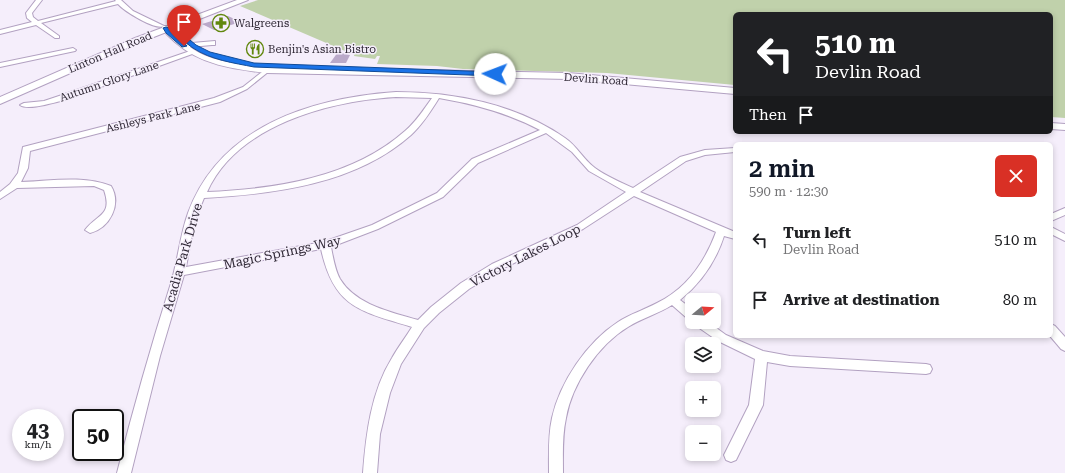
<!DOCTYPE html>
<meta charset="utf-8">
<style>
body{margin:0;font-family:"Roboto Serif",serif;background:#f6f6f6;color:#202124;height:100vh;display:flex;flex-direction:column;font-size:15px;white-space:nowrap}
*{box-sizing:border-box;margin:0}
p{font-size:13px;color:#757577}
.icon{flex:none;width:22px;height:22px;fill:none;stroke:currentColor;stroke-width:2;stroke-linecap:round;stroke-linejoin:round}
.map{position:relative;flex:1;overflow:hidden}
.side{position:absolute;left:733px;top:142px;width:320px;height:196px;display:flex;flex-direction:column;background:#fff;border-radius:6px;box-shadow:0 2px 6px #0003}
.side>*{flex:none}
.guide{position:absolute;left:733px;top:12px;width:320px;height:122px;border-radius:6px;box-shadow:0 2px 6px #0003;background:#202124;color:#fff;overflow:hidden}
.needle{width:26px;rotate:72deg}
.controls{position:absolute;left:685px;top:293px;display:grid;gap:8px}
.controls a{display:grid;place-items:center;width:36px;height:36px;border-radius:6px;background:#fff;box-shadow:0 2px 6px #0003;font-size:20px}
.speed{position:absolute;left:12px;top:409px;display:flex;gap:8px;font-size:20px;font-weight:700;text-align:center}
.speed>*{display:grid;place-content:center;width:52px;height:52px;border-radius:50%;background:#fff;box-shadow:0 2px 6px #0003;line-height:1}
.speed small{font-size:10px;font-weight:400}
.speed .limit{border:2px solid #111;border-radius:6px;background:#fff;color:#111}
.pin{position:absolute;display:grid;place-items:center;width:34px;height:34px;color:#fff;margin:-41px -17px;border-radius:50% 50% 50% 0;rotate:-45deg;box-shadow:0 0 4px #0007}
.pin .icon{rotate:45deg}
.me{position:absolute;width:44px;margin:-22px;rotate:272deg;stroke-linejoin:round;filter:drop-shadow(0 0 3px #0008)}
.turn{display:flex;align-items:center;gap:14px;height:84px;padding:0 16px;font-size:18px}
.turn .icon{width:52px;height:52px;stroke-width:2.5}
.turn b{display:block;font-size:28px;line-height:34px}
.then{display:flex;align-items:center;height:38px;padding:0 16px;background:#0003;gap:8px;font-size:15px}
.round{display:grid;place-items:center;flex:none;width:42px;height:42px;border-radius:6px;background:#f6f6f6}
.headline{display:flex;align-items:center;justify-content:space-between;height:68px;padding:0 16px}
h1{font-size:24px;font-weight:600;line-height:30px;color:#111827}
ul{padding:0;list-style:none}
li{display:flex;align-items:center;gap:12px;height:60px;padding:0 16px}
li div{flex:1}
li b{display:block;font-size:15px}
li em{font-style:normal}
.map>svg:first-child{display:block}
.green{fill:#c0d1ab}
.building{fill:#baa9c9}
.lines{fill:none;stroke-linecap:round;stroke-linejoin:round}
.minor-casing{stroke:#b2a1c1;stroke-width:2}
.secondary-casing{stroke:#b2a1c1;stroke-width:2}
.primary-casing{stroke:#b2a1c1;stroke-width:2}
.minor{fill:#fff;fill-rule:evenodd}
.secondary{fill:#fff;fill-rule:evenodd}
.primary{fill:#fff;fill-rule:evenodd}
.route{fill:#1a73e8;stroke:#114b97}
.labels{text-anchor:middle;stroke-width:3;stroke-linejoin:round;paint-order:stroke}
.far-poi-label{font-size:11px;fill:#302936;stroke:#f5eefb;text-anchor:start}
.far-street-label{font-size:11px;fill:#302936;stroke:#f5eefb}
.street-label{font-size:13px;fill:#302936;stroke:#f5eefb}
</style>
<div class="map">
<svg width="1065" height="473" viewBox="0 0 1065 473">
<rect width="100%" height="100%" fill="#f5eefb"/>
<!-- green -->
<path class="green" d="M258 0H1065V118L1051 117V14H735V85L607 73 463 69 437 66 377 64 380 56H377L375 59 354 56 355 52 345 51 240 6Z"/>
<!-- building -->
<g class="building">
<path d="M228 16 241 22 214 30 202 24Z"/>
<path d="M338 52 350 55 346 63H330Z"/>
</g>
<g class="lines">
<!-- minor casing -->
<g class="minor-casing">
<g id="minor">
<path d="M36 0H42L32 13 33 17 38 21 116 1 115 0H121L133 11 164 26C156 31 124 11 118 4L41 23 59 36V38H55L36 25 0 34V30L32 22 27 18 26 13Z"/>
<path d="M73 48 76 50 75 51 0 67V63Z"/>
<path d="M193 50 196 52 195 53 65 100C55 102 28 111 20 105L24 103 44 101 59 96Z"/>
<path d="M271 65 274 67 273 68 247 89 220 102 30 151 28 168 21 182C51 181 83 175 111 186 122 204 110 228 90 233L85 230C97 214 113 216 104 190L94 186 17 188 0 199V192L10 184 18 173 23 147 214 98 243 87Z"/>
<path d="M396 92C454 92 516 104 565 138 577 146 583 159 595 168 606 176 620 182 633 188L680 157 705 150 735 148V152L705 155 686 161 640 192 735 232V239L724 236C716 261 701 283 680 300L692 309V320L688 319 672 305C658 314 642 318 628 327 598 345 572 384 566 418 562 436 563 455 563 473H549C549 455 548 436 552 418 560 382 587 342 618 322 630 314 644 310 657 303 686 289 705 262 716 232L634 196 583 229 500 270 469 289 439 313 424 328 401 364 390 393 380 434 377 473H363C366 434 371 392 392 358 398 347 406 337 412 327 360 311 334 308 321 249L184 275 160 356 131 473H117C133 409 151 346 171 283 178 260 180 235 188 213 220 126 311 98 396 92ZM396 97 432 98C424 109 416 122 405 131 352 178 275 189 207 192 237 125 329 101 396 97ZM439 98C474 104 508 113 540 130L472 159 437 193 372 225 323 242 186 267 195 220 204 198C275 194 356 184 411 135 422 125 431 111 439 98ZM546 133 572 152 589 171 626 192 577 225 492 264 461 283 431 307 418 320C391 312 356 305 340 279 335 270 333 257 331 247L378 229 443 197 478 163Z"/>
<path d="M1065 208V215L1051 221V214Z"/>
<path d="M1051 227 1065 234V241L1051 234Z"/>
<path d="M693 322H708L726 335 763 351 790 356 926 364 930 365 932 369 930 373 926 374 790 366 767 362 763 405 736 460 731 462 726 460 724 455 749 405 755 359 718 341 695 325Z"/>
<path d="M1051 324 1055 326 1065 337V351L1061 349 1050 336Z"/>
</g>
</g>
<!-- secondary casing -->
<g class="secondary-casing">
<g id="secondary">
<path d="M163 26H169L171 31 188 45 192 43 215 41V45H212L190 47C212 63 241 64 267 67L568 73 735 88V94L568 79 267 73C233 69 201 65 175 42 170 37 165 34 162 28Z"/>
<path d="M1051 123 1065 124V130L1051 129Z"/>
</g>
</g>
<!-- primary casing -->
<g class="primary-casing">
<path id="primary" d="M237 0H248L141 42 0 104V97L135 38Z"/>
</g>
<!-- minor -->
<use href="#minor" class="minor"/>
<!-- secondary -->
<use href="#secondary" class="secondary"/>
<!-- primary -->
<use href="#primary" class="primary"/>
</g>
<!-- route -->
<path class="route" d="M166 27 178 30 196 45 210 52 254 63 495 72 498 74 495 76 254 67C234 63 211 60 193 48 185 43 179 34 170 31L187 46 182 47 166 33 163 28Z"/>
<!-- icons -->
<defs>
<g id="pharmacy-ring" transform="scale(0.9)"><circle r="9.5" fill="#f5eefb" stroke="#61870d" stroke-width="1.5"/><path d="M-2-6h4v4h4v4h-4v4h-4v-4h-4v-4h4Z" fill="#61870d"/></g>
<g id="restaurant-ring" transform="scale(0.9)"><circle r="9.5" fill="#f5eefb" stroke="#61870d" stroke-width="1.5"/><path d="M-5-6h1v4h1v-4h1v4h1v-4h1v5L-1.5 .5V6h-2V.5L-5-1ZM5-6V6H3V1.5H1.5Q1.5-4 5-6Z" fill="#61870d"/></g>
</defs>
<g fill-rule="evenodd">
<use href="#pharmacy-ring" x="221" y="23"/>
<use href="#restaurant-ring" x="255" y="49"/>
</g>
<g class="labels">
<!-- far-poi labels -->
<g class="far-poi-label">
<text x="234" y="27">Walgreens</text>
<text x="268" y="53">Benjin's Asian Bistro</text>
</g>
<!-- far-street labels -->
<g class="far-street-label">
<text transform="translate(110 52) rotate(-23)" y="4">Linton Hall Road</text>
<text transform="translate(596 79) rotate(4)" y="4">Devlin Road</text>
<text transform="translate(109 81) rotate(-19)" y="4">Autumn Glory Lane</text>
<text transform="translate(153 117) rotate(-14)" y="4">Ashleys Park Lane</text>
</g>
<!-- street labels -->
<g class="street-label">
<text transform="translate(282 252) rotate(-12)" y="5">Magic Springs Way</text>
<text transform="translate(525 255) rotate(-27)" y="5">Victory Lakes Loop</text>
<text transform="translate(182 257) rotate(-74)" y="5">Acadia Park Drive</text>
</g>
</g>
</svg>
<div class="controls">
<a><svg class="needle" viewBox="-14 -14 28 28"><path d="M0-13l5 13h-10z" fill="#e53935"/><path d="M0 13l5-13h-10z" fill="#757577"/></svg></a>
<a><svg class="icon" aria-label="layers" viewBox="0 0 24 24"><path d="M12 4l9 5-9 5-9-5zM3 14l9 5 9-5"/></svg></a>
<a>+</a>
<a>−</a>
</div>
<div class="speed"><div>43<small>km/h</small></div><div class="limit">50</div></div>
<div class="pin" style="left:184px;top:46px;background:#d93025"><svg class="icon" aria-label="arrive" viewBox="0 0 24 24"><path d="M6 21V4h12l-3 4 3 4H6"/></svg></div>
<svg class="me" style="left:495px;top:74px" viewBox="-20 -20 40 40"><circle r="19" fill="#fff"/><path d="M0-13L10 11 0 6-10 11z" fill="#1a73e8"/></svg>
<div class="guide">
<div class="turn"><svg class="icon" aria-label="left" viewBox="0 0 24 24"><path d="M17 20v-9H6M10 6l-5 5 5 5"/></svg><div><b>510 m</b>Devlin Road</div></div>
<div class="then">Then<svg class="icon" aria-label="arrive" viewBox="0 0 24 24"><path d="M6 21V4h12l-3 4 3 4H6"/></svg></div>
</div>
<section class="side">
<div class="headline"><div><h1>2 min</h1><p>590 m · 12:30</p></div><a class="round" style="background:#d93025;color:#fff"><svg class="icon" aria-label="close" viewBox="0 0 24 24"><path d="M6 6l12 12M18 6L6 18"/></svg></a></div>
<ul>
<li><svg class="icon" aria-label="left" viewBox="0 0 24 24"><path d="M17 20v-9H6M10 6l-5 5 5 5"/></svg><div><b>Turn left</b><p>Devlin Road</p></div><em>510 m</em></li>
<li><svg class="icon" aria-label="arrive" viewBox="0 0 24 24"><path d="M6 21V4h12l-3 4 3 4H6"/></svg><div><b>Arrive at destination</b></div><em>80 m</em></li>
</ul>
</section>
</div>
